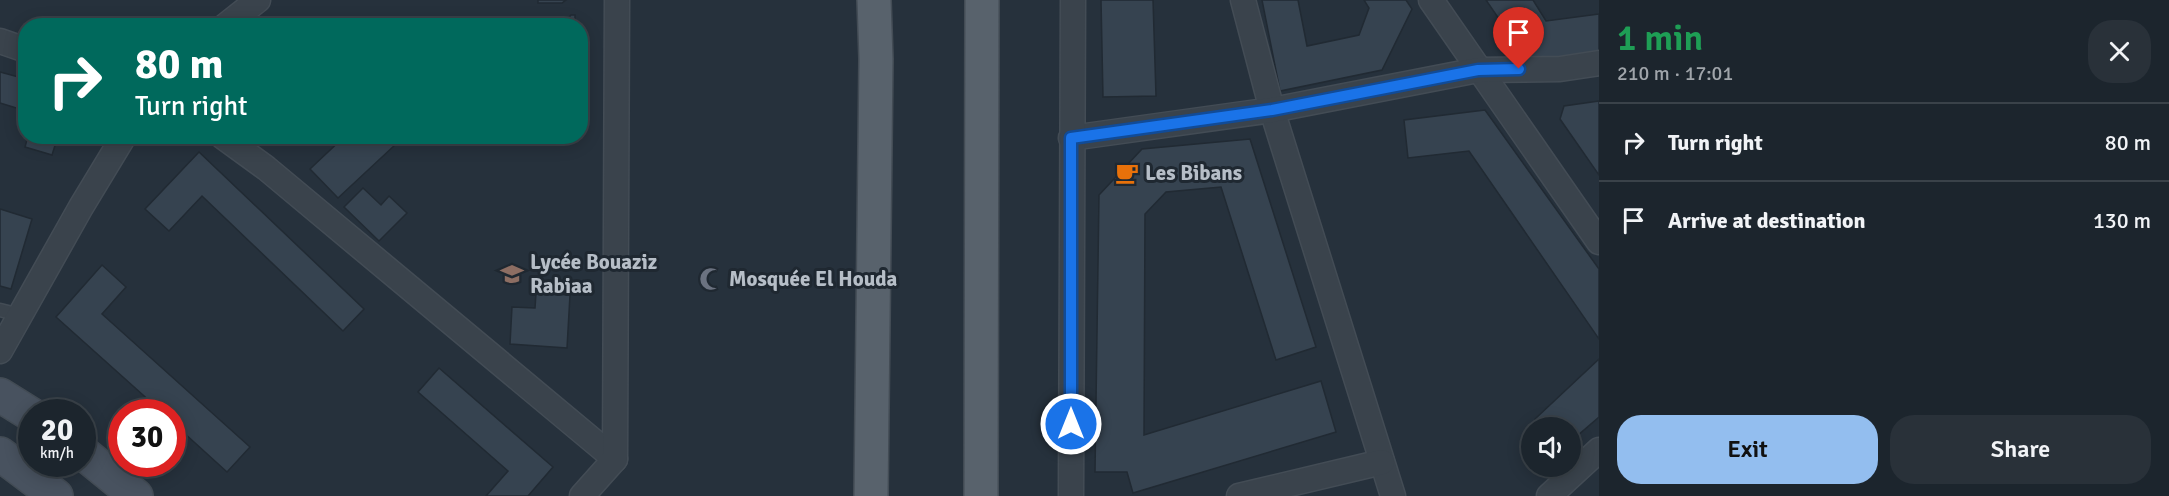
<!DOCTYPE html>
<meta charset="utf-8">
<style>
body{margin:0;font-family:Signika,sans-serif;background:#293139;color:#f1f3f6;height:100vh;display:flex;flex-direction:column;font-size:22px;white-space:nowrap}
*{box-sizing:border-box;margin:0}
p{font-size:20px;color:#a0a5aa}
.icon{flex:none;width:33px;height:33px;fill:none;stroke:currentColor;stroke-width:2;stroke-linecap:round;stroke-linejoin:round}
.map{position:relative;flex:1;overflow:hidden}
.sheet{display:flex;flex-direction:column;background:#1c252d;width:570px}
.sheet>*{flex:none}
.hud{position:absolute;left:18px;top:18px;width:570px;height:126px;border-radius:24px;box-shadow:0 3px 15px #0003,0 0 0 2px #3a4249;background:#00695c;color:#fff;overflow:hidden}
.controls{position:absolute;left:1521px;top:417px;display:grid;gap:12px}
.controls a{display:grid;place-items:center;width:60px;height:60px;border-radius:50%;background:#1c252d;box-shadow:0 3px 15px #0003,0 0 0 2px #3a4249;font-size:30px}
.speed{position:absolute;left:18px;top:399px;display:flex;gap:12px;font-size:30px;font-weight:700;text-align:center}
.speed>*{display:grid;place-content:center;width:78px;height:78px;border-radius:50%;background:#1c252d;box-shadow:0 3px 15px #0003,0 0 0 2px #3a4249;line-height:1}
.speed small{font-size:15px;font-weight:400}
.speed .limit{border:9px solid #d22;background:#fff;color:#111}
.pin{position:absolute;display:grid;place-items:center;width:51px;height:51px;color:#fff;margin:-62px -26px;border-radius:50% 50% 50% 0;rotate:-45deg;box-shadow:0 0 6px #0007}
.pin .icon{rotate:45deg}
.me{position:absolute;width:66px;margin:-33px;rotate:0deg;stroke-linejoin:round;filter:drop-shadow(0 0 4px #0008)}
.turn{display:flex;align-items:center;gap:21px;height:126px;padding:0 18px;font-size:27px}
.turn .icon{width:78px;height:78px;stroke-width:2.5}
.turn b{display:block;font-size:42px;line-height:51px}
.round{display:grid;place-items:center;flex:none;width:63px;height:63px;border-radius:24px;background:#293139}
.head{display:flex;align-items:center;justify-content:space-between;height:102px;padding:0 18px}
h1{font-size:36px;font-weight:600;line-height:45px;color:#1e9e55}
.button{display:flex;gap:12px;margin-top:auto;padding:12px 18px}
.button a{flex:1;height:69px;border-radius:24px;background:#93beef;color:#111;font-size:24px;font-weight:600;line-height:69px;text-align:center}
.button a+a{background:#293139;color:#f1f3f6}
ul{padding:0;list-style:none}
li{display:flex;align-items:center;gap:18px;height:78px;padding:0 18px;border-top:2px solid #3a4249}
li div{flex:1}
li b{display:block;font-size:22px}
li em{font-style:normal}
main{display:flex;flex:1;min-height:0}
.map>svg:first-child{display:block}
.building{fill:#364350;stroke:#212a33;stroke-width:1.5}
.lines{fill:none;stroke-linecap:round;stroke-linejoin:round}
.lane-casing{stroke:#434c55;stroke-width:15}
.street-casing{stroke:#434c55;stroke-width:27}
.secondary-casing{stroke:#434c55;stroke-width:36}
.primary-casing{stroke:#434c55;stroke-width:36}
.lane{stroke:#3a434c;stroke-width:12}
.street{stroke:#3a434c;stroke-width:24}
.secondary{stroke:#48525f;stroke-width:33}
.primary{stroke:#58626c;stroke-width:33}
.route-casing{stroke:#114b97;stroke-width:15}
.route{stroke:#1a73e8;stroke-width:10}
.labels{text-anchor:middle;stroke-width:6;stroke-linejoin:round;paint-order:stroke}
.poi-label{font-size:21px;font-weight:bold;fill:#b6bec7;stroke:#1f2831;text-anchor:start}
</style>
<main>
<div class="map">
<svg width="1599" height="496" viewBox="0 0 1599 496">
<rect width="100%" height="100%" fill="#26313c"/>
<!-- building -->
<g class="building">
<path d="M538 0H566L562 3H538Z"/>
<path d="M1101 0H1153L1156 96 1103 97Z"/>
<path d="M1262 0H1298L1307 46 1359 35 1369 8 1364 0H1406L1412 9 1382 70 1280 91Z"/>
<path d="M1486 0H1533L1546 21 1599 14V52L1528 61Z"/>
<path d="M571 15H575V26H561Z"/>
<path d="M0 72 26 79V111L0 103Z"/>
<path d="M1599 101V175L1560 119 1564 106Z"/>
<path d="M1485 110 1599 269V339L1469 151 1408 158 1404 120Z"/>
<path d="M28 136H58L52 155 25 147Z"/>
<path d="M345 136H389L396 144 338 198 310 169Z"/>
<path d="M1250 139 1316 347 1276 360 1221 187 1166 192 1145 214 1144 435 1321 381 1336 432 1133 493 1127 472H1095L1099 195 1142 149Z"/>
<path d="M199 152 364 309 343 331 202 196 169 231 145 209Z"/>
<path d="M363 188 381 205 389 196 407 213 379 241 344 207Z"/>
<path d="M0 209 32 219 11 289 0 286Z"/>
<path d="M102 265 126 287 102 314 250 447 227 472 172 422V412H162L56 317Z"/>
<path d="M536 293 570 295 567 348 510 344 512 307 535 308Z"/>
<path d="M1599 359V417L1570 442V428H1542L1535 419Z"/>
<path d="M439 368 553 467 528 496H486L508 471 418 392Z"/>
</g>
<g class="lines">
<!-- lane casing -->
<g class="lane-casing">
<path id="lane" d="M0 310 20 315"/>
</g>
<!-- street casing -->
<g class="street-casing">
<g id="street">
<path d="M1243 0 1272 110 1393 496"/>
<path d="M1431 0 1599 242"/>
<path d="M225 26 258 0"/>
<path d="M0 41 26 50"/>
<path d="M222 136 266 168 615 459"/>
<path d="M1071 138 1272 110 1478 70 1560 69 1599 63"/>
<path d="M0 351 81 207 124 136"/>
<path d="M582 496 615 459 617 0"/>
<path d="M1071 496 1073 0"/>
<path d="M1239 496 1382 462"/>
<path d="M1549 496 1599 450"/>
</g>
</g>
<!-- secondary casing -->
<g class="secondary-casing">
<g id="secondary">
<path d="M0 395 32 415"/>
<path d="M82 452 136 496"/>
<path d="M0 454 56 496"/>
</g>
</g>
<!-- primary casing -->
<g class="primary-casing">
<g id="primary">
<path d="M871 496 876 59 874 0"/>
<path d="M981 496 982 0"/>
</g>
</g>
<!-- lane -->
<use href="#lane" class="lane"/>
<!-- street -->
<use href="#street" class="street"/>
<!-- secondary -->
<use href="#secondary" class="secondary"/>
<!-- primary -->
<use href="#primary" class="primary"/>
</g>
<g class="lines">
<!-- route casing -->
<g class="route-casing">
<path id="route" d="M1071 424V138L1272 110 1478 70 1519 69"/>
</g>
<!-- route -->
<use href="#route" class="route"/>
</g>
<!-- icons -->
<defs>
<g id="cafe-bare" transform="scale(1.8)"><path d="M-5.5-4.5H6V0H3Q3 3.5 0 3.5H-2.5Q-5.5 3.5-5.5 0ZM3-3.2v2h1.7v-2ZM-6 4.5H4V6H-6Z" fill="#e8710a" stroke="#1f2831" stroke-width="2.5" paint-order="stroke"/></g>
<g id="school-bare" transform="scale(1.8)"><path d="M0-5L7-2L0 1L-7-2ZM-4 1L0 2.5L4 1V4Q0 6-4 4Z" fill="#8d6e63" stroke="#1f2831" stroke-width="2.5" paint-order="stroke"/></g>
<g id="mosque-bare" transform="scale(1.8)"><path d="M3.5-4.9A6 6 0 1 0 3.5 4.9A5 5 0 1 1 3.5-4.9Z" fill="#6b7280" stroke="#1f2831" stroke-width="2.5" paint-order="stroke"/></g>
</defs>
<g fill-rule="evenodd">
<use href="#cafe-bare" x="1127" y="173"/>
<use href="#school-bare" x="512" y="274"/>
<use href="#mosque-bare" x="711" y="279"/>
</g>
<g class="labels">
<!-- poi labels -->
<g class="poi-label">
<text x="1145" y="180">Les Bibans</text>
<text x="530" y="269">Lycée Bouaziz<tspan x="530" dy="24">Rabiaa</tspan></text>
<text x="729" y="286">Mosquée El Houda</text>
</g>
</g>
</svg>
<div class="controls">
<a><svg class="icon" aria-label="sound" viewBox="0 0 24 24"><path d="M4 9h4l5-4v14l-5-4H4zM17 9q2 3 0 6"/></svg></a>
</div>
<div class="speed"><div>20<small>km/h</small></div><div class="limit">30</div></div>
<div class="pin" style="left:1519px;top:69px;background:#d93025"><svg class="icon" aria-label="arrive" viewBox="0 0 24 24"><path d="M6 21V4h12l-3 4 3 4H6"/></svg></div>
<svg class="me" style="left:1071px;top:424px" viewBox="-20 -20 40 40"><circle r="17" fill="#1a73e8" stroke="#fff" stroke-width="3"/><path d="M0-11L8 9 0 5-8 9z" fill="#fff"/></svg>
<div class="hud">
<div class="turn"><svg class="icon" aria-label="right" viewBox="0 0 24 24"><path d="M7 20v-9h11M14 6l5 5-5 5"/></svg><div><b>80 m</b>Turn right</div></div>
</div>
</div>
<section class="sheet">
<div class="head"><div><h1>1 min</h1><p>210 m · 17:01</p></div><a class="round"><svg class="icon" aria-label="close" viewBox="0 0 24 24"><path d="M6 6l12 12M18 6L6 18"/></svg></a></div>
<ul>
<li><svg class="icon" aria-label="right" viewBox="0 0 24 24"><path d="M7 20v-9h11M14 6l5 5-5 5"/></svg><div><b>Turn right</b></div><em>80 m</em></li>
<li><svg class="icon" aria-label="arrive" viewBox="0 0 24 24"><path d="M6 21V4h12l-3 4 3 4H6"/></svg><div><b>Arrive at destination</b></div><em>130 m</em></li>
</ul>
<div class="button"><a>Exit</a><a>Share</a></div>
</section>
</main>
